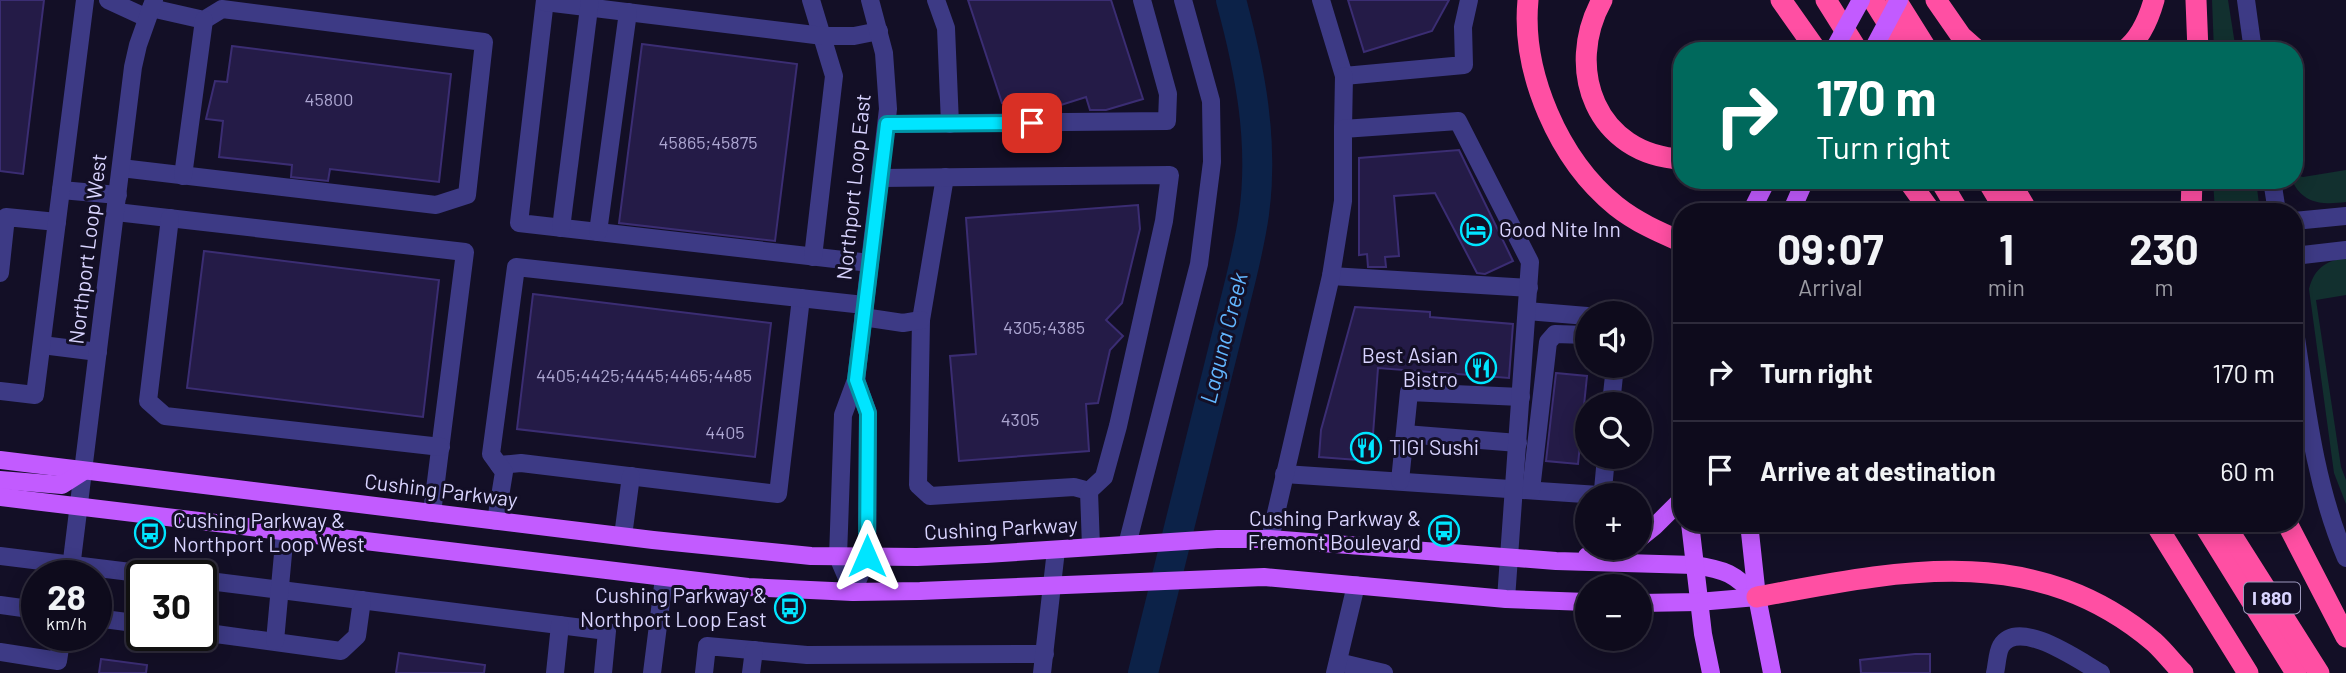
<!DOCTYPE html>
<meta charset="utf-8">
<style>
body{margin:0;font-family:Barlow,sans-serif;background:#1c1929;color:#f1f3f6;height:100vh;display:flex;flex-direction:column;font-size:26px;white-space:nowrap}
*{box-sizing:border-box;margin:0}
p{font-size:23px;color:#9b9ba3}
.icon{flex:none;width:38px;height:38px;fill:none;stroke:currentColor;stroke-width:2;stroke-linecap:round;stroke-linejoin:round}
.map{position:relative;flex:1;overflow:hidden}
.drawer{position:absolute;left:1673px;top:203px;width:630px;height:329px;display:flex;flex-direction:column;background:#0e0b1c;border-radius:28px;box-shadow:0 4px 18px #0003,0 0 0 2px #2e2b3b}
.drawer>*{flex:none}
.banner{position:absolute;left:1673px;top:42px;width:630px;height:147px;border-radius:28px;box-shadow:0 4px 18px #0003,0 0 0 2px #2e2b3b;background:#00695c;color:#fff;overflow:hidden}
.tools{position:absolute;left:1575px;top:301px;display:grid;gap:14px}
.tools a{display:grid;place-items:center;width:77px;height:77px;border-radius:50%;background:#0e0b1c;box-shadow:0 4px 18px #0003,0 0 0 2px #2e2b3b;font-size:35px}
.speed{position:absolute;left:21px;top:560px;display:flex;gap:14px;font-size:35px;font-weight:700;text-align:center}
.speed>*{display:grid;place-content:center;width:91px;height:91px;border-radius:50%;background:#0e0b1c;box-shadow:0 4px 18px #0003,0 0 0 2px #2e2b3b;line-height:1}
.speed small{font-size:18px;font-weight:400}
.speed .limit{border:4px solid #111;border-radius:10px;background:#fff;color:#111}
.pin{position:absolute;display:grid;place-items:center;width:60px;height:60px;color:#fff;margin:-30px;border-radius:14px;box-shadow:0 4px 10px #0006}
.me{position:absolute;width:77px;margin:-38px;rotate:0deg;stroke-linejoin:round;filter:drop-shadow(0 0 5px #0008)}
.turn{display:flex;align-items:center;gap:24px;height:147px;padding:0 28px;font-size:32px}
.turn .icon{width:91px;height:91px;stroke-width:2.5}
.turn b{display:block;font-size:49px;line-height:60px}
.eta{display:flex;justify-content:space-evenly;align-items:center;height:119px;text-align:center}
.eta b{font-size:42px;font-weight:700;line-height:49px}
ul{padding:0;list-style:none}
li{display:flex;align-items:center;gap:21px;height:98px;padding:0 28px;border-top:2px solid #2e2b3b}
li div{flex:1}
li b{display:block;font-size:26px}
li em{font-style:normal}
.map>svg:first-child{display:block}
.green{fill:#12302f}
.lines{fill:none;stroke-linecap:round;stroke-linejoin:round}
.river{stroke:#0c2248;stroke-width:30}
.building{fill:#241b47;stroke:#3b2d73;stroke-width:2}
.minor{stroke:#3d3a85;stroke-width:18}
.major{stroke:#c25bff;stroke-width:18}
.highway{stroke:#ff4fa3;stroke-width:21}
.major-bridge{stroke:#c25bff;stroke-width:18}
.route-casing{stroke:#0095a6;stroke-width:18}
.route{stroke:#00e5ff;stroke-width:12}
.labels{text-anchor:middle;stroke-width:6;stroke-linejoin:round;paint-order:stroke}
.number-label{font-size:18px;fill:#aca6d1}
.shield{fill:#130f26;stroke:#9e99be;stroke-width:2}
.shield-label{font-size:19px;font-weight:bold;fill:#d9d4ff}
.street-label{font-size:21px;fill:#d9d4ff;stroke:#130f26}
.poi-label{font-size:21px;fill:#d9d4ff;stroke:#130f26;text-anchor:start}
.water-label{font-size:23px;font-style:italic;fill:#62b6ff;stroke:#130f26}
</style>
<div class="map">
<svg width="2346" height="673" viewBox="0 0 2346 673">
<rect width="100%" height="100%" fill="#130f26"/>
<!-- green -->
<g class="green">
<path d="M2212 0H2228L2236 51H2214Z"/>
<path d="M2294 162 2296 175 2303 177 2346 170V202C2323 205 2302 204 2292 180H2294Z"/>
<path d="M2213 180H2256L2260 212H2215Z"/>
<path d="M2346 258V295L2316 300 2341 467 2346 480V504L2334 473 2309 289C2314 269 2326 260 2346 258Z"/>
</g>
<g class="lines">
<!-- river -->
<path class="river" d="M1143 673 1241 278C1246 257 1251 235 1254 214 1264 141 1250 70 1231 0"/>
</g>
<!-- building -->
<g class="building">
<path d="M0 0H44L23 174 0 171Z"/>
<path d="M968 0H1111L1143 99 1106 110H1090L1086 97 1042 111H1036L1031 94 1002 103Z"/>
<path d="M1348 0H1449L1432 31 1364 52Z"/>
<path d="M642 44 797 64 775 241 619 223Z"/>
<path d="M232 46 451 74 439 182 330 169 328 181 291 177 292 165 219 157 223 121 206 119 215 81 227 82Z"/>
<path d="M1459 150 1513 261 1485 274 1477 273 1435 193 1394 196 1399 256 1385 257 1386 267H1368L1367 254 1359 255V158Z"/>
<path d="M1138 205 1140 229 1122 303 1106 320 1123 336 1110 350 1098 403 1086 404 1089 451 959 461 950 356 976 354 966 218Z"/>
<path d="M204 251 439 280 423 417 187 388Z"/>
<path d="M533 294 771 323 755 457 517 429Z"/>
<path d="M1355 307 1430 312V317L1513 324 1509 378 1378 368 1371 461 1319 457 1321 430Z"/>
<path d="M1556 373 1587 376 1578 464 1546 461Z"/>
<path d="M399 653 485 665 484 673H396Z"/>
<path d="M1915 654H1930V673H1861L1860 660Z"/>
<path d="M101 659 147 665 146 673H99Z"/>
</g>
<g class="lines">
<!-- minor -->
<g class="minor">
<path d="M108 0 147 18"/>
<path d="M545 0 519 223 870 263"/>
<path d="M811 0 834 76 813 257"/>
<path d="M936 0 946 28 950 124"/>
<path d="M1321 0 1344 76 1464 65 1463 27 1469 0"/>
<path d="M2246 0 2253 51"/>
<path d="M545 2 823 36H854L879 31"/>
<path d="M887 124 1167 121 1168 94 1142 0"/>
<path d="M1343 129 1344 76"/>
<path d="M121 168 436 205 467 195 484 42 222 9 204 20 151 8"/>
<path d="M183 176 204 20"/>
<path d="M945 177 921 320 918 485 930 496 1074 487 1089 491"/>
<path d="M880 178 1170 175 1164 221 1118 426 1104 477 1089 491 1091 547"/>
<path d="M2272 180 2277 212"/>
<path d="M61 190 118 195"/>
<path d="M116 212 465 252 432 513"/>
<path d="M170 218 148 401 165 416 441 447"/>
<path d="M2294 221 2346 216"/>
<path d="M561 228 590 0"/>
<path d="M598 232 628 12"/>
<path d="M2294 256 2346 250"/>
<path d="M0 273 6 217 57 222"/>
<path d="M1331 276 1529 288"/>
<path d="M1527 311 1587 316"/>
<path d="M863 317 903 323 921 320"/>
<path d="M2294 324C2306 404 2314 483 2346 558"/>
<path d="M42 345 98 352"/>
<path d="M0 391 35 395 85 0"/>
<path d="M1611 404 1615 366"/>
<path d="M1405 434 1518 443"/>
<path d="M499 465 521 463 778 494 801 298"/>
<path d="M1284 474 1599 495 1603 490 1606 457"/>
<path d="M1400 481 1409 392 1521 397"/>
<path d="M1531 490 1548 342 1555 334 1587 335"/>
<path d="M496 521 504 472 491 454 516 267 864 305"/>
<path d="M623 536 631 476"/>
<path d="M1270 539 1331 276 1343 201V129L1458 121 1530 262 1506 599"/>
<path d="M1127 545 1199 264 1212 162 1211 101 1183 0"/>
<path d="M0 556 163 576"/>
<path d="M70 576 133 67 138 45 154 0"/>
<path d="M201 580 607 631 603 673"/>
<path d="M853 592 838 557 843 415 856 380 888 109 884 53 870 0"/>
<path d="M853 592 867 557 868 413 856 380"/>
<path d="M0 605 37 610"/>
<path d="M96 618 142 624"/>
<path d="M201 632 341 651 357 636 362 600"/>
<path d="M275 641 285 532"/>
<path d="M0 652 58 661 62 635"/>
<path d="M1338 662 1384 673"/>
<path d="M555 673 560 625"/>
<path d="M652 673 664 578"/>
<path d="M704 673 707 646 807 655 1045 654"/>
<path d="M751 673 754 650"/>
<path d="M1042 673 1056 550"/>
<path d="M1335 673 1356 585"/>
<path d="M1995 673C1997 665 1997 653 2001 646 2019 617 2081 662 2101 673"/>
</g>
<!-- major -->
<g class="major">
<path d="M1751 212 1767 180"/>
<path d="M1791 212 1805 180"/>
<path d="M0 460 653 540 811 556 917 557 986 554 1217 539H1270L1556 561 1694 565C1726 570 1734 573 1757 597"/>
<path d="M0 480 62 485 84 471"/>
<path d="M0 497 748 587 853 592 920 591 1264 577 1506 599 1587 602"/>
<path d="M1690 523 1703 634 1711 673"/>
<path d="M1749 523 1757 597 1772 673"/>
<path d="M1640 538 1655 526 1682 499"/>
<path d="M1587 556 1621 548"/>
<path d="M1640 603 1698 602 1757 597"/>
</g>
<!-- highway -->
<g class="highway">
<path d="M1528 0C1521 73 1559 160 1616 206 1636 222 1659 232 1682 242"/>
<path d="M1602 0C1564 69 1596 155 1682 159"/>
<path d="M1781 0 1817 51"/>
<path d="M1826 0 1858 51"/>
<path d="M1873 0 1905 51"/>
<path d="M1896 0 1928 51"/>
<path d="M1936 0 1961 36 1978 51"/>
<path d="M2196 0 2198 51"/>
<path d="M2124 51C2140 39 2149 18 2154 0"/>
<path d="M1908 180 1931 212"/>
<path d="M1940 180 1959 212"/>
<path d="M1987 180 2006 212"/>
<path d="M2009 180 2028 212"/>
<path d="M2191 212 2192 180"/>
<path d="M2155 523 2248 673"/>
<path d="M2203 523 2296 673"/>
<path d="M2224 523 2319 673"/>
<path d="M2287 523 2346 637"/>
<path d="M1757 597C1897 571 2034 540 2154 642 2164 651 2173 663 2183 673"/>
</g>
<!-- major-bridge -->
<g class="major-bridge">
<path d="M1833 51 1861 0"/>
<path d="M1872 51 1899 0"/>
</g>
</g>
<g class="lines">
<!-- route casing -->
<g class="route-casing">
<path id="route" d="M867 556 868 413 856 380 887 124 1032 123"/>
</g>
<!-- route -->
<use href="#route" class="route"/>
</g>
<!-- icons -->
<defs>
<g id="hotel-ring" transform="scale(1.575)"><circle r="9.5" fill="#130f26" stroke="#00e5ff" stroke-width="1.5"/><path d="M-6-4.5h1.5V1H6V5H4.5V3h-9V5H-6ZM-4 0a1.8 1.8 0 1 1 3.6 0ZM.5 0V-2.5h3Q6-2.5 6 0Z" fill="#00e5ff"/></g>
<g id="restaurant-ring" transform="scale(1.575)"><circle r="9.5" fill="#130f26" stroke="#00e5ff" stroke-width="1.5"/><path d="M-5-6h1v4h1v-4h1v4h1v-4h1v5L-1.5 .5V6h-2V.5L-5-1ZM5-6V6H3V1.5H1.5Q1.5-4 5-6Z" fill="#00e5ff"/></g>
<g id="bus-ring" transform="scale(1.575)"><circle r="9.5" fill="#130f26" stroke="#00e5ff" stroke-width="1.5"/><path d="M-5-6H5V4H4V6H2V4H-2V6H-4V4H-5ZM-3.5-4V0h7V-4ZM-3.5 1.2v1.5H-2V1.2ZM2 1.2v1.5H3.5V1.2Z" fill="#00e5ff"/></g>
</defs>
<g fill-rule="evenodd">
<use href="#hotel-ring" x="1476" y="230"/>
<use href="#restaurant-ring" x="1481" y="368"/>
<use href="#restaurant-ring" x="1366" y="448"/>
<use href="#bus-ring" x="1444" y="531"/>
<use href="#bus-ring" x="150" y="533"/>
<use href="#bus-ring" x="790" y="608"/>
</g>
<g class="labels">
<!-- number labels -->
<g class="number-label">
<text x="329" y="106">45800</text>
<text x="708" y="149">45865;45875</text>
<text x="1044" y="334">4305;4385</text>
<text x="644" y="382">4405;4425;4445;4465;4485</text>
<text x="1020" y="426">4305</text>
<text x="725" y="439">4405</text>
</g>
<!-- shield labels -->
<rect class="shield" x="2244" y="582.5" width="56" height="31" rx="5"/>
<g class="shield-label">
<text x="2272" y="605">I 880</text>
</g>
<!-- street labels -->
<g class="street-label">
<text transform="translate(854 187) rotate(-84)" y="7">Northport Loop East</text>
<text transform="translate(88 249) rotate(-83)" y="7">Northport Loop West</text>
<text transform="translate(441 491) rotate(7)" y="7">Cushing Parkway</text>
<text transform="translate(1001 529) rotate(-3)" y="7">Cushing Parkway</text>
</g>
<!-- poi labels -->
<g class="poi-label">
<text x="1499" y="237">Good Nite Inn</text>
<text x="1458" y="363" text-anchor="end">Best Asian<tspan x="1458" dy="24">Bistro</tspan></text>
<text x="1389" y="455">TIGI Sushi</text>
<text x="1421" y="526" text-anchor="end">Cushing Parkway &amp;<tspan x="1421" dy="24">Fremont Boulevard</tspan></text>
<text x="173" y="528">Cushing Parkway &amp;<tspan x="173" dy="24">Northport Loop West</tspan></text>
<text x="767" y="603" text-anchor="end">Cushing Parkway &amp;<tspan x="767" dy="24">Northport Loop East</tspan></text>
</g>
<!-- water labels -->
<g class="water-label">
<text transform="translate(1224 338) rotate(-76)" y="8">Laguna Creek</text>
</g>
</g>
</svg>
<div class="tools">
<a><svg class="icon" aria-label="sound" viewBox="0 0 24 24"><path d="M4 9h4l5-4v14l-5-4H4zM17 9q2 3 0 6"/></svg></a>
<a><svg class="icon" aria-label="search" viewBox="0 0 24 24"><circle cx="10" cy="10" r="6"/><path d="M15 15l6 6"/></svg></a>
<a>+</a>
<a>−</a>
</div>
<div class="speed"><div>28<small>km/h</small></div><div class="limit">30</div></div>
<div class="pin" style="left:1032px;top:123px;background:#d93025"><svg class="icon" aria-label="arrive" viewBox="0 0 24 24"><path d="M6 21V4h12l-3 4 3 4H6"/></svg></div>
<svg class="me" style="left:867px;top:556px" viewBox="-20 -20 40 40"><path d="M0-17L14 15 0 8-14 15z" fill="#00e5ff" stroke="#fff" stroke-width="4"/></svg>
<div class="banner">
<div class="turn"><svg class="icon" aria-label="right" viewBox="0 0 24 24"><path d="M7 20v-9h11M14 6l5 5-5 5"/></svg><div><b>170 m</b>Turn right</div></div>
</div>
<section class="drawer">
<div class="eta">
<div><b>09:07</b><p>Arrival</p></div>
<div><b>1</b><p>min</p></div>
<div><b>230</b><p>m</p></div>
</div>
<ul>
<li><svg class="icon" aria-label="right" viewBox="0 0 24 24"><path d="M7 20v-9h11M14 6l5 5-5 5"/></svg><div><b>Turn right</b></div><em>170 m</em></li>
<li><svg class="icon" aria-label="arrive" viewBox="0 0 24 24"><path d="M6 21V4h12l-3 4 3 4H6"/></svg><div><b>Arrive at destination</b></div><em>60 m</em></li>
</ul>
</section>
</div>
